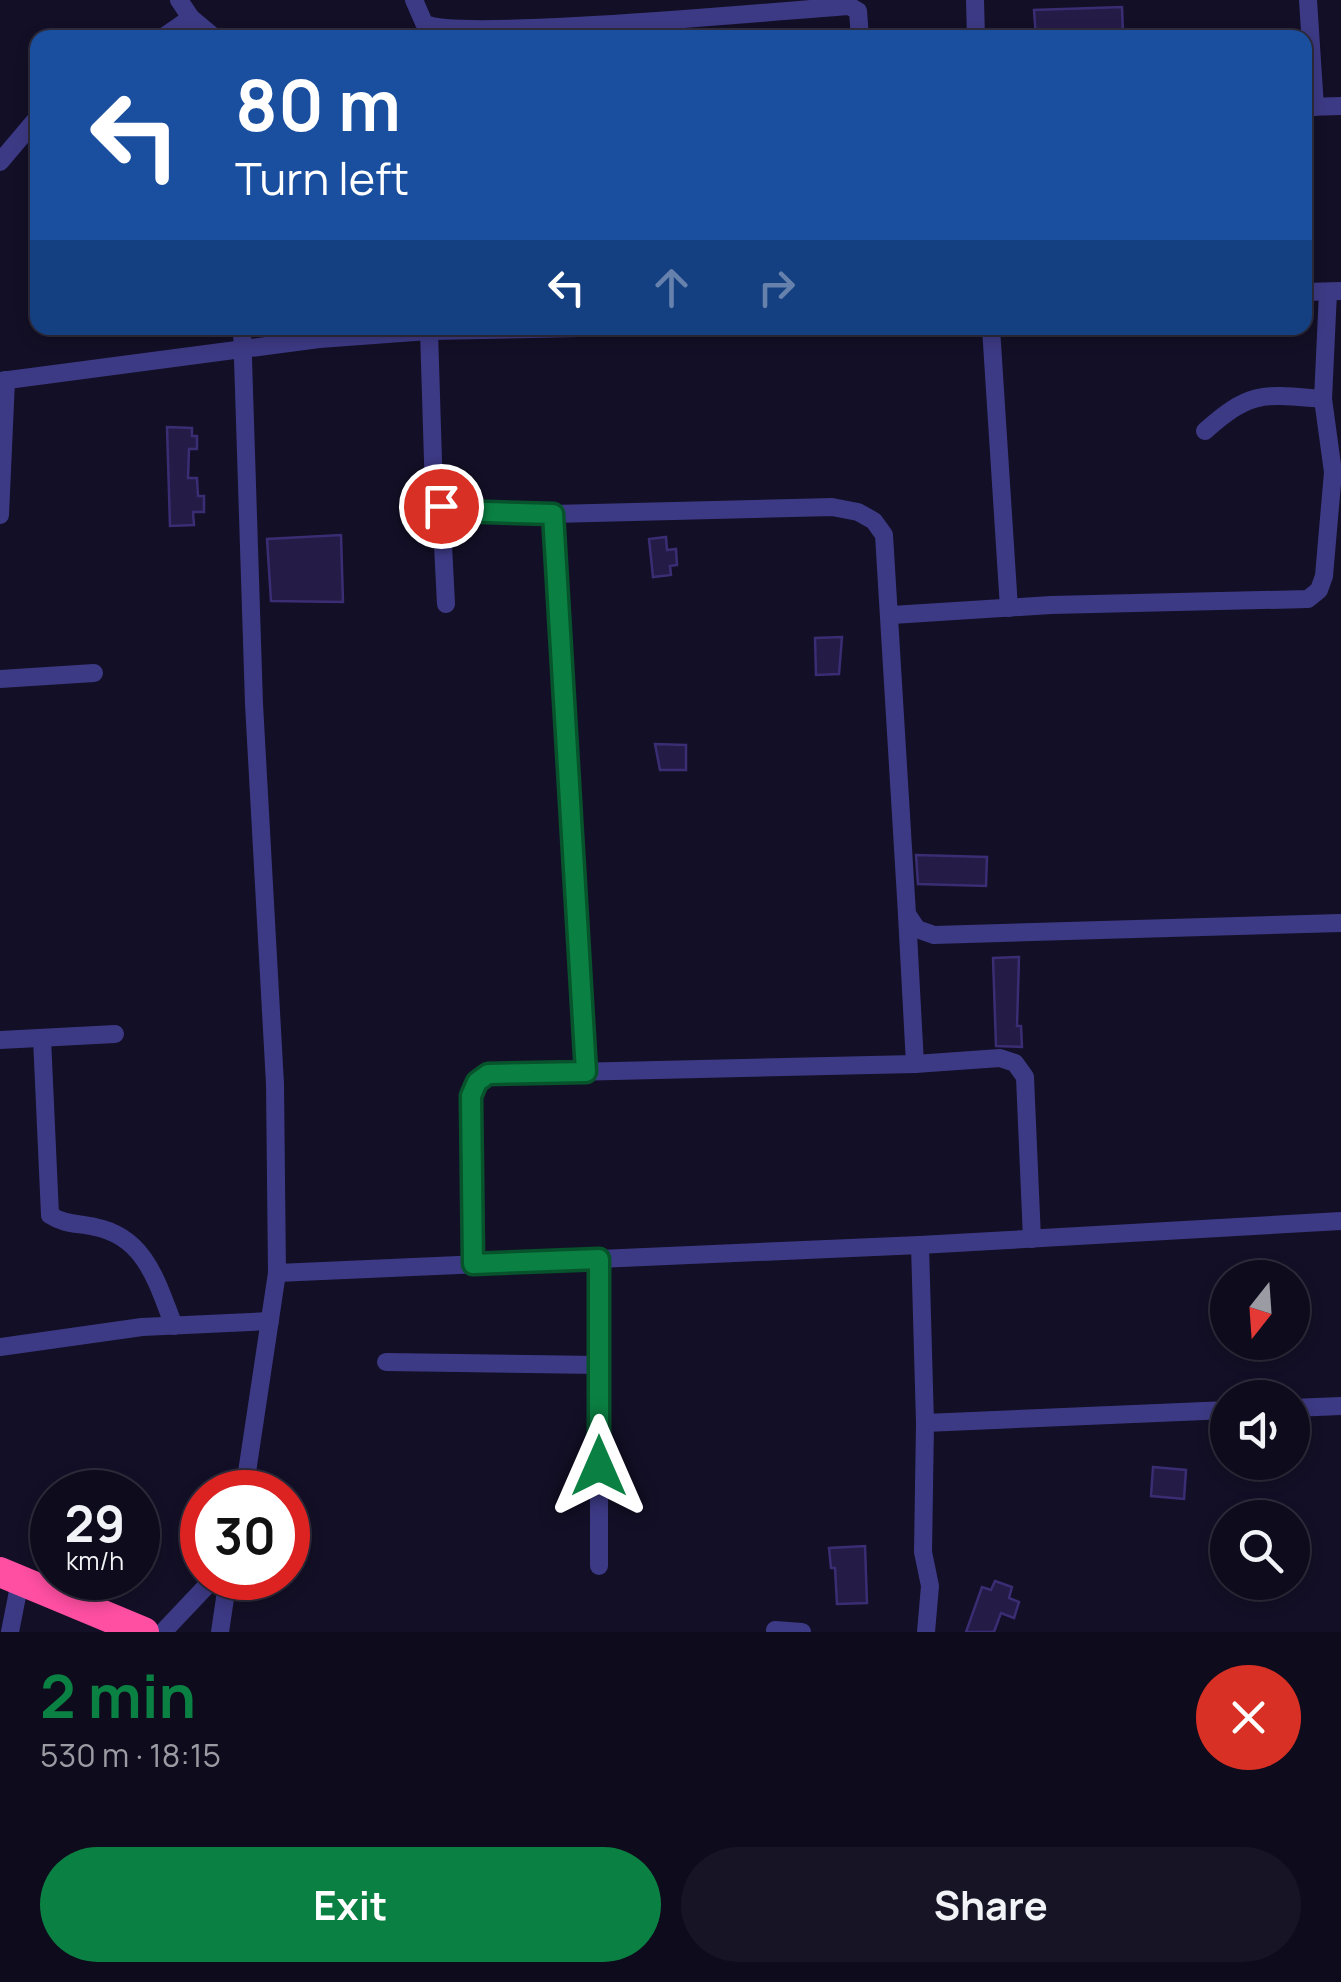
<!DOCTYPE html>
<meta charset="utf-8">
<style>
body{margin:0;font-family:Manrope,sans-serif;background:#171425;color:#f1f3f6;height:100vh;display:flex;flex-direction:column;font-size:38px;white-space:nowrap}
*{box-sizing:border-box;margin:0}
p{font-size:32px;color:#9b9ba3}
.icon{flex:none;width:55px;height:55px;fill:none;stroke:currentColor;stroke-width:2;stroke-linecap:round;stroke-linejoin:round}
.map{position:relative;height:1632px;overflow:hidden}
.side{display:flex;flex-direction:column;background:#0e0b1c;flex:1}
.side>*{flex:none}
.hud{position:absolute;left:30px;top:30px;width:1282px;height:305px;border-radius:20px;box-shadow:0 5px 15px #0003,0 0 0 2px #2e2b3b;background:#1a4fa0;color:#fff;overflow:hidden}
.needle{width:65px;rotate:197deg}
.controls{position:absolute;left:1210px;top:1260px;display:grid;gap:20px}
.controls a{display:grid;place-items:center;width:100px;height:100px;border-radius:50%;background:#0e0b1c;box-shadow:0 5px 15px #0003,0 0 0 2px #2e2b3b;font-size:50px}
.speed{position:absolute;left:30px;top:1470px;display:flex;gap:20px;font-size:50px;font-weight:700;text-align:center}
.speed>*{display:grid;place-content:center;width:130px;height:130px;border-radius:50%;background:#0e0b1c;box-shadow:0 5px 15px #0003,0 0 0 2px #2e2b3b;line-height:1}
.speed small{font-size:25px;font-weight:400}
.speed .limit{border:15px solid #d22;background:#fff;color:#111}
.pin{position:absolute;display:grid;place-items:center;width:85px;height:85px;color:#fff;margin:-42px;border:5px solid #fff;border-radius:50%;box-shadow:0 2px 10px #0007}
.me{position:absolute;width:110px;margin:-55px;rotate:0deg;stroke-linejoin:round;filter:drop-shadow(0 0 8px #0008)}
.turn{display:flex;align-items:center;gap:35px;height:210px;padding:0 40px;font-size:45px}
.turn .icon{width:130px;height:130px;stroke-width:2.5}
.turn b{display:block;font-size:70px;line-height:85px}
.lanes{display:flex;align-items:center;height:95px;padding:0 40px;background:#0003;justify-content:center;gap:50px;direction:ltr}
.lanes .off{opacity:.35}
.round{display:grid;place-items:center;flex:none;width:105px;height:105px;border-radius:52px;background:#171425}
.overview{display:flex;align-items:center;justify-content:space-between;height:170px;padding:0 40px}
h1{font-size:60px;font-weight:700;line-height:75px;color:#0b8043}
.button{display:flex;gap:20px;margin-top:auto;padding:20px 40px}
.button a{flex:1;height:115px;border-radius:60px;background:#0b8043;color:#fff;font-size:40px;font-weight:700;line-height:115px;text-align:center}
.button a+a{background:#171425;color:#f1f3f6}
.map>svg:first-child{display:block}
.building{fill:#241b47;stroke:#3b2d73;stroke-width:2.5}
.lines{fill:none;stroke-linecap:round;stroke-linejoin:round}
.street{stroke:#3d3a85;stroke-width:18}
.highway{stroke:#ff4fa3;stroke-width:30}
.route-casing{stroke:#07532c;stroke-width:25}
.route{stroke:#0b8043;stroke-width:18}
</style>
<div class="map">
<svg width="1341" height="1632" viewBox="0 0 1341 1632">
<rect width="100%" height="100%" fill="#130f26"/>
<!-- building -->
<g class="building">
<path d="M1122 7 1123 33 1036 38 1034 10Z"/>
<path d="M167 427 192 428V436H197V449H189L188 478H197L198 496H204V512H193L194 525 170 526Z"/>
<path d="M341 535 343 602 271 601 267 539Z"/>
<path d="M666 537 667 550 676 549 677 565 670 566 671 575 653 577 649 539Z"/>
<path d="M842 637 839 674 816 675 815 638Z"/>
<path d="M655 744 686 745V770H660Z"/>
<path d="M916 855 987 857 986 886 918 884Z"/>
<path d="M1019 957 1017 1026H1021L1022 1047 996 1046 993 958Z"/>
<path d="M1153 1467 1186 1470 1184 1499 1151 1496Z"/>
<path d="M865 1546 867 1603 837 1604 835 1568H831L829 1548Z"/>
<path d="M995 1581 1012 1587 1009 1598 1019 1602 1014 1618 1001 1613 994 1632H966L982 1587 991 1590Z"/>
</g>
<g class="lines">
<!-- street -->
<g class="street">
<path d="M179 0 191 18 215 38"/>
<path d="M414 0 424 23C456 42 788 10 849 6L858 11 860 38"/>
<path d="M975 0 976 38"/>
<path d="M1308 0 1315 107"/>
<path d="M162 38 191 18"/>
<path d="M1305 107 1341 106"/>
<path d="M0 162 38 117"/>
<path d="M1305 292 1341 291"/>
<path d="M242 328 254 704 275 1084 277 1273 244 1492"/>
<path d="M991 328 1009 608"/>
<path d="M429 331 434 493 441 506 453 511 553 514 832 507 858 512 874 521 884 535 907 914 917 929 934 935 1341 923"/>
<path d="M0 381 319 339 429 331 579 328"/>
<path d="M1205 431C1251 390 1263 394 1323 399"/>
<path d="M441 506 446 604"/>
<path d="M553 514 586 1071"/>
<path d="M0 515 6 380"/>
<path d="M892 615 1051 605 1308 599 1319 590 1324 576 1333 472 1323 399 1328 292"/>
<path d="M0 679 94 673"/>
<path d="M907 915 915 1064"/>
<path d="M42 1038 50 1215C65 1225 79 1223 95 1227 146 1237 157 1283 174 1326"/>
<path d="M0 1040 115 1034"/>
<path d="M920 1245 925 1423 923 1552 930 1586 926 1632"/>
<path d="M599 1259V1566"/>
<path d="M473 1264 471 1096 477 1082 488 1074 915 1064 1000 1058 1015 1063 1025 1077 1032 1239"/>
<path d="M277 1273 920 1245 1341 1221"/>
<path d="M0 1347 142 1327 270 1321"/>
<path d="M386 1362 599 1365"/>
<path d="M1292 1408 1341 1406"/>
<path d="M925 1423 1228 1410"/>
<path d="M775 1630 802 1632"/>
<path d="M10 1632 20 1581"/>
<path d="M163 1632 214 1578"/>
<path d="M220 1632 228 1578"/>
</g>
<!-- highway -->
<path class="highway" d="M0 1572 144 1632"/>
</g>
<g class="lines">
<!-- route casing -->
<g class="route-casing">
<path id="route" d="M441 506 454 511 553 514 586 1072 488 1074 477 1082 471 1096 473 1264 599 1259V1466"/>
</g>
<!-- route -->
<use href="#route" class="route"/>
</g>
</svg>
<div class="controls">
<a><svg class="needle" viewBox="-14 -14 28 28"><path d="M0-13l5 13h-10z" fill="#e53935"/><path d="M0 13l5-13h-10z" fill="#9b9ba3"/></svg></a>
<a><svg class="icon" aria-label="sound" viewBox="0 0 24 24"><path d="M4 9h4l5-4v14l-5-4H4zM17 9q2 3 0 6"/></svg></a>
<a><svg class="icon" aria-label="search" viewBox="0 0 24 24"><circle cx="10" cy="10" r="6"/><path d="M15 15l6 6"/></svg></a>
</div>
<div class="speed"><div>29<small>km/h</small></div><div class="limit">30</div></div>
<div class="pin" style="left:441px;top:506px;background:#d93025"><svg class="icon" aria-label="arrive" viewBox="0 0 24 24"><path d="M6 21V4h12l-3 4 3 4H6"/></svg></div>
<svg class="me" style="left:599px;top:1466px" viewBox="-20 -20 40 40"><path d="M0-17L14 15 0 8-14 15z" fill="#0b8043" stroke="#fff" stroke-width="4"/></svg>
<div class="hud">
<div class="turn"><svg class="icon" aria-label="left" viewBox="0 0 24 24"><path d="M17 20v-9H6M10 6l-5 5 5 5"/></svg><div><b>80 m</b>Turn left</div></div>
<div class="lanes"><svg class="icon" aria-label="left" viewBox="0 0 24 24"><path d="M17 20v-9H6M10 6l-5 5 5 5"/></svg><svg class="icon off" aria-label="ahead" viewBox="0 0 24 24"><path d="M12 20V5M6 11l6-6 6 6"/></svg><svg class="icon off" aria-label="right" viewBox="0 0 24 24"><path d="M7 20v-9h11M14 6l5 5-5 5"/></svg></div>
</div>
</div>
<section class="side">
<div class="overview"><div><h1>2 min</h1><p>530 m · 18:15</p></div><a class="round" style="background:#d93025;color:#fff"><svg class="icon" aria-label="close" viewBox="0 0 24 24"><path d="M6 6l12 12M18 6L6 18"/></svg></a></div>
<div class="button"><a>Exit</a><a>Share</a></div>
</section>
